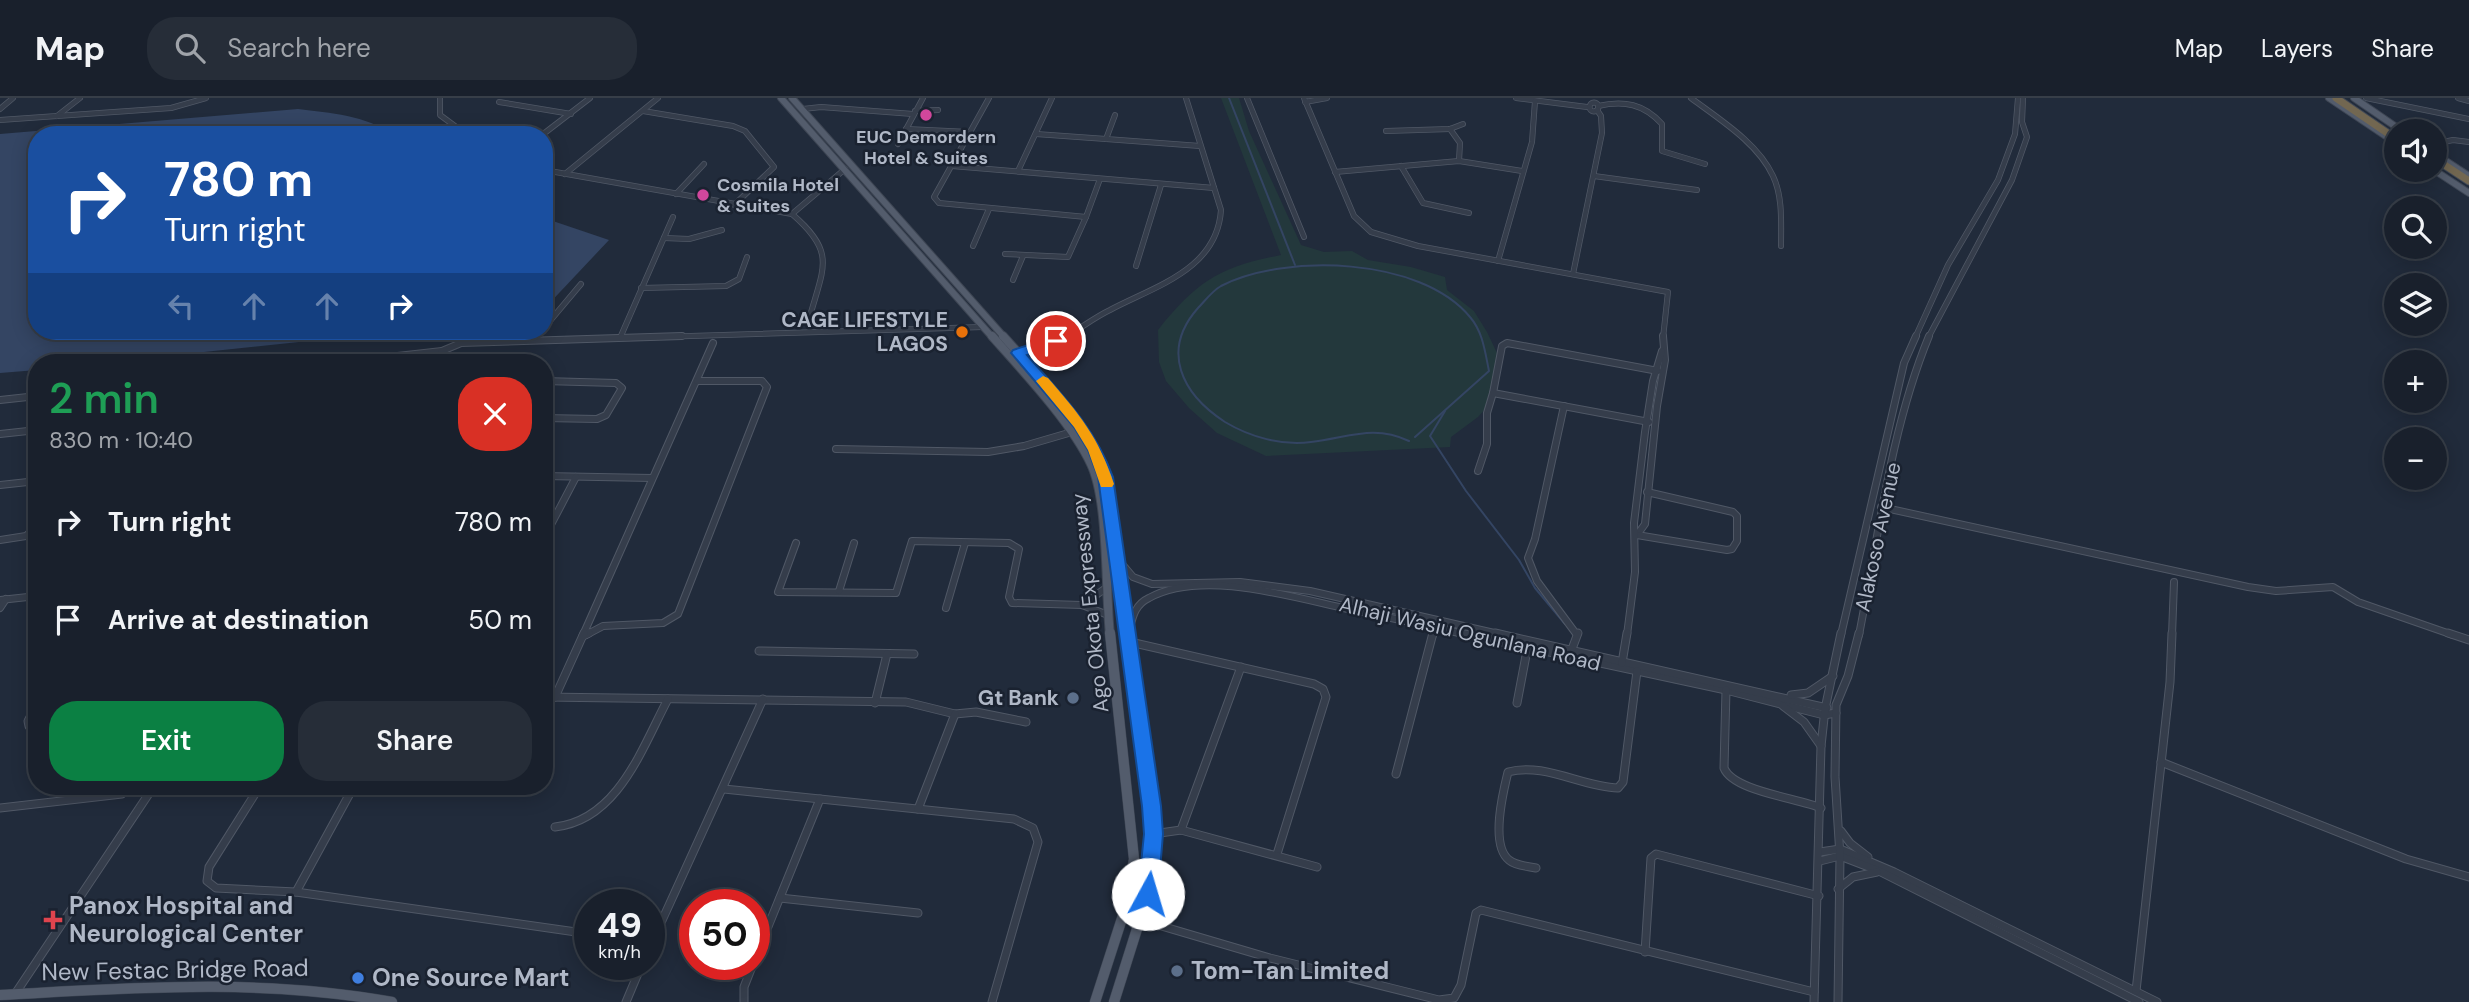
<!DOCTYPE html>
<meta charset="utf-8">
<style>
body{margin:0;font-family:"DM Sans",sans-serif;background:#262d38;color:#f1f3f6;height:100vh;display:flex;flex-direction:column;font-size:26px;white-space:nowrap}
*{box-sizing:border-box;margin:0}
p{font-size:23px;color:#9fa3a9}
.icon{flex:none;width:38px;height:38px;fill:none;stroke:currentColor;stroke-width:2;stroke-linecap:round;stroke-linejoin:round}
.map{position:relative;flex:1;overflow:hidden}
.panel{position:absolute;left:28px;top:256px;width:525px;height:441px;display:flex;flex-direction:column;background:#19202c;border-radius:28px;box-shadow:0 4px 18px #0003,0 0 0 2px #373e48}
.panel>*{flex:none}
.guide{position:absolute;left:28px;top:28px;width:525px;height:214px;border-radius:28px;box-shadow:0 4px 18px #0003,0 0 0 2px #373e48;background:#1a4fa0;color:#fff;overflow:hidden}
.controls{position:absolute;left:2384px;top:21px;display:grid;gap:14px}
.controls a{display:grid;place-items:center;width:63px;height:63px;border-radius:50%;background:#19202c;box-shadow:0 4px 18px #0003,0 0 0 2px #373e48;font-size:35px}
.speed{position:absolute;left:574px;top:791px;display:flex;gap:14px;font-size:35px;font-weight:700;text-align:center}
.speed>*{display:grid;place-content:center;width:91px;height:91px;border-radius:50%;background:#19202c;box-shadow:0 4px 18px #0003,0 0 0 2px #373e48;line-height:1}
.speed small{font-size:18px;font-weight:400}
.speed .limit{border:10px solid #d22;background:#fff;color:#111}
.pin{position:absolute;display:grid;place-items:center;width:60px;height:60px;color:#fff;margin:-30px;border:4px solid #fff;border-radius:50%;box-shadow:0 2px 7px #0007}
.me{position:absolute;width:77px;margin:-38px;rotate:6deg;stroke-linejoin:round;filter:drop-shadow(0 0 5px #0008)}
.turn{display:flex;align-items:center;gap:24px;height:147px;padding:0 21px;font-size:32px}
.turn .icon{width:91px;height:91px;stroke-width:2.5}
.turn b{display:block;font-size:49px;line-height:60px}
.lanes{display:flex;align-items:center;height:66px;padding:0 21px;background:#0003;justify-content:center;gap:35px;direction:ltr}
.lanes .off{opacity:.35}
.round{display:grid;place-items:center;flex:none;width:74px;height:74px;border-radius:28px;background:#262d38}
.summary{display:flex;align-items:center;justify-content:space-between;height:119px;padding:0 21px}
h1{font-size:42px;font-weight:600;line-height:52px;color:#1e9e55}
.primary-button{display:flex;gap:14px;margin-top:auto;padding:14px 21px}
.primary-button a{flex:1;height:80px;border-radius:28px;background:#0b8043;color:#fff;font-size:28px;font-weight:600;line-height:80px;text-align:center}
.primary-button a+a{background:#262d38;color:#f1f3f6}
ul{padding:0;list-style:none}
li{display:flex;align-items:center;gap:21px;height:98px;padding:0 21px}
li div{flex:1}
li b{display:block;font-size:26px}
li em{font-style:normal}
header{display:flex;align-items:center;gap:42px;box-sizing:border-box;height:98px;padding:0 35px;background:#19202c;border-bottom:2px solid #373e48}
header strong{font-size:33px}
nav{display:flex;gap:38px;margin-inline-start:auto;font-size:24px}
.search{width:490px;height:63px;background:#262d38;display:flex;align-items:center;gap:18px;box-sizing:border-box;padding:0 24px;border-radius:28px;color:#9fa3a9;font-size:26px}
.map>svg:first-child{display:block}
.green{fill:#23383c}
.water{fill:#344563}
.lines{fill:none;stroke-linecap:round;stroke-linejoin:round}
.stream{stroke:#344563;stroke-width:2}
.minor-far2-casing{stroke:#505866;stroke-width:6}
.minor-far1-casing{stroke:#505866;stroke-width:8}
.minor-casing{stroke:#505866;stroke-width:9}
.major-far2-casing{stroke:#3e4654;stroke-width:8}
.major-far1-casing{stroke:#3e4654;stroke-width:10}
.major-casing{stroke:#3e4654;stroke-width:11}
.highway-casing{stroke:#404856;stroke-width:9}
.minor-far2{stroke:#353d4b;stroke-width:4.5}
.minor-far1{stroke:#353d4b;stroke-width:6}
.minor{stroke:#353d4b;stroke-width:7}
.major-far2{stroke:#535c6c;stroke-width:6}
.major-far1{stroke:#535c6c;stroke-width:8}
.major{stroke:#535c6c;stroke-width:10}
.highway{stroke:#726751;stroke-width:7}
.route{fill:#1a73e8;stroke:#114b97;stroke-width:2}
.slow{fill:#f59e0b}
.hotel-dot{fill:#d1479c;stroke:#1a2230;stroke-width:2.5}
.food-dot{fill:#e8710a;stroke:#1a2230;stroke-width:2.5}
.service-dot{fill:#5c6f8a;stroke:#1a2230;stroke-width:2.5}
.health-dot{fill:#e0444e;stroke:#1a2230;stroke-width:2.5}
.shop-dot{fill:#3f7fe0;stroke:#1a2230;stroke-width:2.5}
.labels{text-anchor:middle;stroke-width:5;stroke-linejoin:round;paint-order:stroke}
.far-poi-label{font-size:18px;font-weight:bold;fill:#b0b8c7;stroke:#1a2230}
.poi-label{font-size:21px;font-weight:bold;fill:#b0b8c7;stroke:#1a2230;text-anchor:end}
.street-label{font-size:21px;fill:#b0b8c7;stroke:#1a2230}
.near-poi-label{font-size:24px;font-weight:bold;fill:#b0b8c7;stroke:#1a2230;text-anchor:start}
.near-street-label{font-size:24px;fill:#b0b8c7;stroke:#1a2230}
</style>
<header>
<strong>Map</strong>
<div class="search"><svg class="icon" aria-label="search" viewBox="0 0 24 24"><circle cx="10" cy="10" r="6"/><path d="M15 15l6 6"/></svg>Search here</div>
<nav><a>Map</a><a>Layers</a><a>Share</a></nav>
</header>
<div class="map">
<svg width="2469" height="904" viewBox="0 0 2469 904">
<rect width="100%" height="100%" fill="#212b3b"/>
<!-- green -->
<path class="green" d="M1221 0H1239L1249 33 1301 147 1324 154 1352 153 1368 162 1411 169 1445 179 1447 192 1474 213 1487 234 1497 255V298L1478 319 1451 339 1450 349 1266 358 1217 335 1189 310 1166 283 1159 264 1158 232C1197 183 1220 169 1281 157Z"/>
<!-- water -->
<g class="water">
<path d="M298 11C330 15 366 17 393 37H37V233H437H403L109 264H37V272L0 275V36Z"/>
<path d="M544 120 609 142 544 211Z"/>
</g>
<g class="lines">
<!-- stream -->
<g class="stream">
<path d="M1229 0 1295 167"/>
<path d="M1445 313 1430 338 1466 393 1519 462 1535 490 1565 526"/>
<path d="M1409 343C1373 326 1348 340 1311 344 1282 348 1250 339 1225 324 1182 296 1160 253 1198 210 1205 203 1212 193 1221 188 1285 155 1421 159 1470 219 1483 234 1485 254 1489 273L1415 339"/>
</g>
<!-- minor-far2 casing -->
<g class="minor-far2-casing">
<g id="minor-far2">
<path d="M440 0V17L467 37"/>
<path d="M989 0 934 99 939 105 1086 119 1100 81"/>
<path d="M1247 0 1304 139"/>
<path d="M1304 0 1354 118 1371 134 1418 148 1668 194 1663 240"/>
<path d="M1516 0 1587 9"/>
<path d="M1691 0C1719 21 1758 45 1773 78 1783 99 1781 125 1781 148"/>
<path d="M2366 0 2469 21"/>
<path d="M2458 0 2469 3"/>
<path d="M499 4 571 16"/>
<path d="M1305 4 1327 0"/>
<circle cx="1594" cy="9" r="4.5"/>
<path d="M1598 8C1624 2 1644 6 1662 26V53L1705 66"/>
<path d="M0 11 13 0"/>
<path d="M803 11 821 9 913 16"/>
<path d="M643 13 733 28 745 33 774 69 734 107"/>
<path d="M915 13 938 12"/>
<path d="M1115 17 1106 41 1200 48"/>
<path d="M57 18 80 0"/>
<path d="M0 22 171 10 206 0"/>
<path d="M906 31 969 34"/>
<path d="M1450 31 1460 45 1459 63"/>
<path d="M1386 33 1450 31 1463 26"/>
<path d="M1036 36 1106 41"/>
<path d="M542 37 590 0"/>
<path d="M898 46 923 0"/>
<path d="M2434 46 2453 42 2469 44"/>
<path d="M952 68 1214 90"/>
<path d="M1401 68 1423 105 1469 115"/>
<path d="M544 72 792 116"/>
<path d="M1018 73 1052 0"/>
<path d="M1335 74 1459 63 1522 73"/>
<path d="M565 76 658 0"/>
<path d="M1594 78 1697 92"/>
<path d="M676 96 704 66"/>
<path d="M664 140 689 141 722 132"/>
<path d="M973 148 989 111"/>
<path d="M1005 156 1068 159 1086 119"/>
<path d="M1498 163 1532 44 1535 3"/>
<path d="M1136 168 1161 87"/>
<path d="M1573 176 1602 35 1601 18 1597 12"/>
<path d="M1013 182 1023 158"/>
<path d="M641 190 726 188 739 181 747 159"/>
<path d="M810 218C824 168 836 154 792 116L845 71"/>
<path d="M544 230 581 186"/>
<path d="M620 240 673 119"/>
<path d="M625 240 983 229"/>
<path d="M1063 240C1079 232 1093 220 1110 212 1155 188 1217 172 1221 112L1186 0"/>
<path d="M1915 240 1948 167 1998 82 2015 36 2018 0"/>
<path d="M1928 240 2012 82 2027 39 2022 24 2023 0"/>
</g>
</g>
<!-- minor-far1 casing -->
<g class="minor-far1-casing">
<g id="minor-far1">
<path d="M1018 255 1066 238"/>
<path d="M344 264 442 253"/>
<path d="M436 264 442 253 461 245 682 238"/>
<path d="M544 283 616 285 622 290 606 317 597 321 544 320"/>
<path d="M1493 295 1502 248 1507 245 1658 273"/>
<path d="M0 302 37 298"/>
<path d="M1564 308 1535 441 1528 460 1537 483 1577 537"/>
<path d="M0 336 37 332"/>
<path d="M836 351 988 354 1024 348 1072 334"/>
<path d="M1478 373 1487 346V315L1493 295 1649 324"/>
<path d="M544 378 652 380"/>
<path d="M0 387 37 383"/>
<path d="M1881 409 2248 489 2276 493 2333 489 2358 504 2453 537"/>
<path d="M1637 437 1645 426 1657 308 1665 262 1663 238"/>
<path d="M1637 437 1727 452 1732 451 1737 443V418L1733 414 1647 394"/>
<path d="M544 440 576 379"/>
<path d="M0 442 26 438 37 428"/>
<path d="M796 445 778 494 896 495 912 443 1009 445 1019 451 1009 499 1012 505 1082 507 1108 517"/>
<path d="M1117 460 1133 479 1152 486 1240 484 1310 493 1503 537"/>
<path d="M839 493 854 445"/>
<path d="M0 502 37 498"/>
<path d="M1082 507 1106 490"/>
<path d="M0 510 6 501"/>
<path d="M946 510 965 445"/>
<path d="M1130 530C1133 517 1136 506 1149 500 1202 471 1292 499 1348 511 1388 519 1428 528 1468 537"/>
<path d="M583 537 713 245"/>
<path d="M586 537 603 528 663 525 678 516 767 289 762 283H697"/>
<path d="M1433 537 1435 529"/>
<path d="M1627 537 1635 474 1634 425 1645 334 1653 283 1662 253"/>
<path d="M1841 537 1904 265 1916 238"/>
<path d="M1859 537C1879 436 1890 333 1929 238"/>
<path d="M2172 537 2174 484"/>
</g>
</g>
<!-- minor casing -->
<g class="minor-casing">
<g id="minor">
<path d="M1460 535 1726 592 1824 617 1836 615"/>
<path d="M1495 535 1827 610"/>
<path d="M2448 535 2469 542"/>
<path d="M583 538 589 535"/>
<path d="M1130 544 1314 586 1323 591 1326 599 1277 756"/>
<path d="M1572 551 1578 535"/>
<path d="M759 553 914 556"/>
<path d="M1622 565 1627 535"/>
<path d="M1726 592 1724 670C1733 693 1797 700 1821 710"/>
<path d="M1791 597 1808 595 1833 578"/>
<path d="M544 599 906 604 955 616 976 614 1026 624"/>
<path d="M555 599 584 535"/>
<path d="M875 605 887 556"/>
<path d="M1517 605 1528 547"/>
<path d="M37 606 28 623 29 628 37 629"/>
<path d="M1783 608 1804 624 1821 648"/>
<path d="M2161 664 2406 761 2469 779"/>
<path d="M1396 676 1433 535"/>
<path d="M260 688 209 769 207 783 216 790 296 794 354 688"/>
<path d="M724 691 1014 721 1033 730 1038 744 992 904"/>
<path d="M0 710 122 696"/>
<path d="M918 711 955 616"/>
<path d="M555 729C618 722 642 650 668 601"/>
<path d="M1181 732 1241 569"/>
<path d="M1841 733 1850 745 1868 759"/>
<path d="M1153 736 1181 732 1317 769"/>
<path d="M1820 754 1840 751 1894 774 2157 904"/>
<path d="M1820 763 1840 758 1879 773 2139 904"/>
<path d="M1536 770C1527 768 1516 768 1509 762 1490 747 1503 694 1508 674 1544 664 1582 689 1618 690L1623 684 1637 573"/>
<path d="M1838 791 1853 779 1877 774"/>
<path d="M296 794 590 836"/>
<path d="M780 800 918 815"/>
<path d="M1141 822 1270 860 1439 902 1454 900 1461 887 1476 815 1481 812 1814 894"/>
<path d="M649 851 763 601"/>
<path d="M1645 854 1651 760 1656 756 1819 798"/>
<path d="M754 863 820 701"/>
<path d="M2136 893 2170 584 2172 535"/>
<path d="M15 896 154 688"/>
<path d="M626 904 642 866"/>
<path d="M744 904V889L753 866"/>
<path d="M1814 904 1821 648 1825 611 1841 535"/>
<path d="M1838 904 1840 758 1835 679 1836 607 1848 578 1859 535"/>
</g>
</g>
<!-- major-far2 casing -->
<g class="major-far2-casing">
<g id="major-far2">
<path d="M781 0 993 240"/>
<path d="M792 0 1005 240"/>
<path d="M2329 0 2396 45"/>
<path d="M2354 0 2402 33"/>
<path d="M2434 55 2469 78"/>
<path d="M2434 72 2469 95"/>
</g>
</g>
<!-- major-far1 casing -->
<g class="major-far1-casing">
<g id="major-far1">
<path d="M992 238C1023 273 1072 325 1091 366 1109 404 1105 491 1110 537"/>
<path d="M1003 238 1067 310 1095 353 1105 379 1128 537"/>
</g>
</g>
<!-- major casing -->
<g class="major-casing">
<g id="major">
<path d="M0 897C132 890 261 880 392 904"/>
<path d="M1095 904 1126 808 1134 761 1110 535"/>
<path d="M1114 904 1148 796 1153 736 1152 708 1127 535"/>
</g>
</g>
<!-- highway casing -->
<g class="highway-casing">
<g id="highway">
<path d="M2336 0 2396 41"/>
<path d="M2434 60 2469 83"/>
</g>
</g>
<!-- minor-far2 -->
<use href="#minor-far2" class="minor-far2"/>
<!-- minor-far1 -->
<use href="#minor-far1" class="minor-far1"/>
<!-- minor -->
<use href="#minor" class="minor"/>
<!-- major-far2 -->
<use href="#major-far2" class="major-far2"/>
<!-- major-far1 -->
<use href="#major-far1" class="major-far1"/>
<!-- major -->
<use href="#major" class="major"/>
<!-- highway -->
<use href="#highway" class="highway"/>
</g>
<!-- route -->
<path class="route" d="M1056 238 1061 240V246L1027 257C1062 297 1094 328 1113 379L1161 708 1163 736 1158 796 1155 802 1148 805 1141 802 1138 796 1144 736 1142 708 1098 379 1088 352 1074 329 1011 255 1013 252Z"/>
<!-- slow -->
<path class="slow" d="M1043 278 1048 280C1080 317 1098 338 1114 386L1112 389H1101L1088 352 1074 329 1036 283Z"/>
<!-- markers -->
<g class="hotel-dot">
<circle cx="926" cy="17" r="7"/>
<circle cx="703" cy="97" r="7"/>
</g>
<circle class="food-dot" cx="962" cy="234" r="7"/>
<g class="service-dot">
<circle cx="1073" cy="600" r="7"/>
<circle cx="1177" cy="873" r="7"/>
</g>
<path class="health-dot" d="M49.5 811.5h7v7h7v7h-7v7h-7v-7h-7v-7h7z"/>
<circle class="shop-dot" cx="358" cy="880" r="7"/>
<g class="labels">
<!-- far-poi labels -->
<g class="far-poi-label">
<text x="926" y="45">EUC Demordern<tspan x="926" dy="21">Hotel &amp; Suites</tspan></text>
<text x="717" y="93" text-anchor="start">Cosmila Hotel<tspan x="717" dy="21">&amp; Suites</tspan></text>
</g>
<!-- poi labels -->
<g class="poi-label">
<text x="948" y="229">CAGE LIFESTYLE<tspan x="948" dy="24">LAGOS</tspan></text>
<text x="1059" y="607">Gt Bank</text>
</g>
<!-- street labels -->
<g class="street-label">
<text transform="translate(1878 439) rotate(-78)" y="7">Alakoso Avenue</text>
<text transform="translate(1090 505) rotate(-96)" y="7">Ago Okota Expressway</text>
<text transform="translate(1470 536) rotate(13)" y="7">Alhaji Wasiu Ogunlana Road</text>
</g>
<!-- near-poi labels -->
<g class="near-poi-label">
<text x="69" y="816">Panox Hospital and<tspan x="69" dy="28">Neurological Center</tspan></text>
<text x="1191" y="881">Tom-Tan Limited</text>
<text x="372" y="888">One Source Mart</text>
</g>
<!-- near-street labels -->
<g class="near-street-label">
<text transform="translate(175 872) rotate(-1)" y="8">New Festac Bridge Road</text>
</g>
</g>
</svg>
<div class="controls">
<a><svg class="icon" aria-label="sound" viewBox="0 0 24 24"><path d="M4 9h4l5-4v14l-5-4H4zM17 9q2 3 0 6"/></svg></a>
<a><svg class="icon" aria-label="search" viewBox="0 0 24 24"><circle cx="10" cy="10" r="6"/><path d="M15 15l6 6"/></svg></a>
<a><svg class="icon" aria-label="layers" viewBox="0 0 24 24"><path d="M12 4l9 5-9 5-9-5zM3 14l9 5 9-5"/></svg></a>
<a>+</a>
<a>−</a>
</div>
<div class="speed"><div>49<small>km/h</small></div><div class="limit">50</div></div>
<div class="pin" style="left:1056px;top:243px;background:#d93025"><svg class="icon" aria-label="arrive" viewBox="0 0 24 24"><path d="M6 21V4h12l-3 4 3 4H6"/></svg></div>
<svg class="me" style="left:1148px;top:796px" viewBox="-20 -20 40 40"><circle r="19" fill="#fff"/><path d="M0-13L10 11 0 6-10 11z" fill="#1a73e8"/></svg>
<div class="guide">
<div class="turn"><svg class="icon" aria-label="right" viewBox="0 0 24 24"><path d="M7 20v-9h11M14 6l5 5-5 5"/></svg><div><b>780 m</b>Turn right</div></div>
<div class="lanes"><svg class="icon off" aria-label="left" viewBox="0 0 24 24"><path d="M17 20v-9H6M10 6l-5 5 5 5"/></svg><svg class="icon off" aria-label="ahead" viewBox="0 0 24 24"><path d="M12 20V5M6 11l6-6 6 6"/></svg><svg class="icon off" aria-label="ahead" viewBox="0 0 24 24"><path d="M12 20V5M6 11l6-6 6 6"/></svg><svg class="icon" aria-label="right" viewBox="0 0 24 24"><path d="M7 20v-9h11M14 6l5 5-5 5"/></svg></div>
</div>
<section class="panel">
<div class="summary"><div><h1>2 min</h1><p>830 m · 10:40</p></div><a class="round" style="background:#d93025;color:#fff"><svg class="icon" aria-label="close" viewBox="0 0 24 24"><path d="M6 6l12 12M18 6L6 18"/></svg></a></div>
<ul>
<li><svg class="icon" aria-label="right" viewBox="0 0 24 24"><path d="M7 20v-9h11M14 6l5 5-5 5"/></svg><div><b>Turn right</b></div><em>780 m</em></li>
<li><svg class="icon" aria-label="arrive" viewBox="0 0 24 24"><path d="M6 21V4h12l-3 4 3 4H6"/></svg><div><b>Arrive at destination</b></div><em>50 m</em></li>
</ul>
<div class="primary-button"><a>Exit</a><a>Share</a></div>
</section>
</div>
